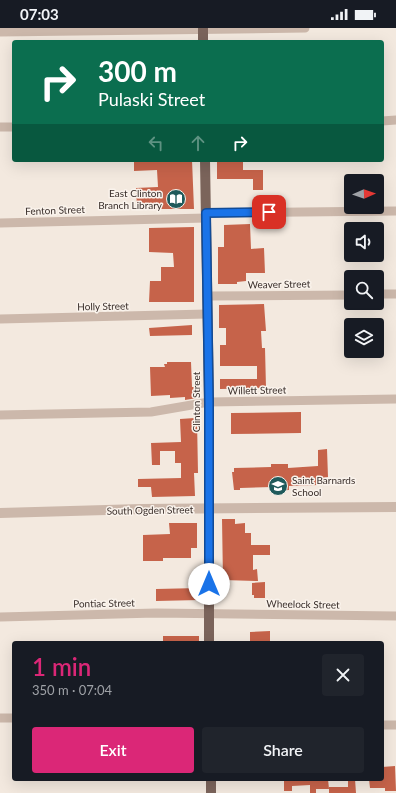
<!DOCTYPE html>
<meta charset="utf-8">
<style>
body{margin:0;font-family:Lato,sans-serif;background:#20242c;color:#f1f3f6;height:100vh;display:flex;flex-direction:column;font-size:15px;white-space:nowrap}
*{box-sizing:border-box;margin:0}
p{font-size:13px;color:#9ea1a6}
.icon{flex:none;width:22px;height:22px;fill:none;stroke:currentColor;stroke-width:2;stroke-linecap:round;stroke-linejoin:round}
.map{position:relative;flex:1;overflow:hidden}
.details{position:absolute;left:12px;top:613px;width:372px;height:140px;display:flex;flex-direction:column;background:#171b24;border-radius:4px;box-shadow:0 4px 16px #0002}
.details>*{flex:none}
.hud{position:absolute;left:12px;top:12px;width:372px;height:122px;border-radius:4px;box-shadow:0 4px 16px #0002;background:#0b6e4f;color:#fff;overflow:hidden}
.needle{width:26px;rotate:88deg}
.fabs{position:absolute;left:344px;top:146px;display:grid;gap:8px}
.fabs a{display:grid;place-items:center;width:40px;height:40px;border-radius:4px;background:#171b24;box-shadow:0 4px 16px #0002;font-size:20px}
.pin{position:absolute;display:grid;place-items:center;width:34px;height:34px;color:#fff;margin:-17px;border-radius:8px;box-shadow:0 2px 6px #0006}
.me{position:absolute;width:44px;margin:-22px;rotate:0deg;stroke-linejoin:round;filter:drop-shadow(0 0 3px #0008)}
.turn{display:flex;align-items:center;gap:14px;height:84px;padding:0 20px;font-size:18px}
.turn .icon{width:52px;height:52px;stroke-width:2.5}
.turn b{display:block;font-size:28px;line-height:34px}
.lanes{display:flex;align-items:center;height:38px;padding:0 20px;background:#0003;justify-content:center;gap:20px;direction:ltr}
.lanes .off{opacity:.35}
.round{display:grid;place-items:center;flex:none;width:42px;height:42px;border-radius:4px;background:#20242c}
.head{display:flex;align-items:center;justify-content:space-between;height:68px;padding:0 20px}
h1{font-size:24px;font-weight:600;line-height:30px;color:#db2777}
.cta{display:flex;gap:8px;margin-top:auto;padding:8px 20px}
.cta a{flex:1;height:46px;border-radius:4px;background:#db2777;color:#fff;font-size:16px;font-weight:600;line-height:46px;text-align:center}
.cta a+a{background:#20242c;color:#f1f3f6}
.status{display:flex;justify-content:space-between;align-items:center;height:28px;padding:0 20px;background:#171b24;direction:ltr}
.status svg{height:11px;fill:currentColor}
.map>svg:first-child{display:block}
.building{fill:#c6634a}
.lines{fill:none;stroke-linecap:round;stroke-linejoin:round}
.minor{stroke:#ccb8ab;stroke-width:9}
.tertiary{stroke:#ccb8ab;stroke-width:10}
.primary{stroke:#7b645b;stroke-width:10}
.route-casing{stroke:#114b97;stroke-width:10}
.route{stroke:#1a73e8;stroke-width:7}
.labels{text-anchor:middle;stroke-width:3;stroke-linejoin:round;paint-order:stroke}
.poi-label{font-size:10px;fill:#392e2a;stroke:#faf3ec;text-anchor:end}
.street-label{font-size:10px;fill:#392e2a;stroke:#faf3ec}
</style>
<div class="status"><b>07:03</b><svg viewBox="0 0 49 12"><path d="M0 12V9h3v3zM5 12V6h3v6zM10 12V3h3v9zM15 12V0h3v12zM26 1h20v11H26zM47 4h2v5h-2z"/></svg></div>
<div class="map">
<svg width="396" height="765" viewBox="0 0 396 765">
<rect width="100%" height="100%" fill="#f3e9df"/>
<!-- building -->
<g class="building">
<path d="M134 132H192L194 181H159V177L137 178 136 160 158 159 157 142 134 143Z"/>
<path d="M243 132V142H263V162H253V151H217V133Z"/>
<path d="M250 196 251 221 264 220 265 245H246V253L237 254V256H218V219H224V197Z"/>
<path d="M194 199V274H149L150 253H161V239H174L173 225 149 224V200Z"/>
<path d="M264 276 266 303H261L262 320H265L266 360 220 361V351H257V338H220V317H226V300H219V277Z"/>
<path d="M192 297V307L150 308 149 300Z"/>
<path d="M167 334H191L192 359H196L197 370 185 372V369L170 370V367L151 368 150 339H165L164 336H167Z"/>
<path d="M301 384V405L231 406V385Z"/>
<path d="M195 390 197 392 198 445H194L195 468 152 469 151 459H138V451L181 450V435H175V423H160V437H152L151 415 181 414 180 391Z"/>
<path d="M327 421 328 449 318 451V457L289 458V462L272 463V459L240 460V462H234L232 444H234V440L271 439V436H288V440L318 438V422Z"/>
<path d="M222 491H235V496L245 495V505H251V517H270V527H253V542L257 541 258 553 223 552Z"/>
<path d="M169 495H197V520H191V530H163V533H143V507L170 506Z"/>
<path d="M265 554V570H254V567H252V555Z"/>
<path d="M199 560V572L156 573V561Z"/>
<path d="M270 603V615H250V604Z"/>
<rect x="163" y="608" width="36" height="7"/>
<path d="M395 738 396 763H385V760H370L369 751H382V739Z"/>
<path d="M284 751H328L329 761H316V765H310V757L292 758V763H284Z"/>
<path d="M355 751 356 765H329V759H348V752Z"/>
</g>
<g class="lines">
<!-- minor -->
<g class="minor">
<path d="M0 4 305 0"/>
<path d="M382 93 396 92"/>
<path d="M0 99H14"/>
<path d="M206 185 396 183"/>
<path d="M0 195 206 190"/>
<path d="M377 266H396"/>
<path d="M207 268 351 267"/>
<path d="M0 291 207 286"/>
<path d="M0 387 151 384 209 374 396 371"/>
<path d="M0 589 156 585 396 588"/>
<path d="M0 690H14"/>
<path d="M382 697H396"/>
</g>
<!-- tertiary -->
<path class="tertiary" d="M0 485 141 481 396 479"/>
<!-- primary -->
<g class="primary">
<path d="M203 0V14"/>
<path d="M205 132 209 374V615"/>
<path d="M211 751V765"/>
</g>
</g>
<g class="lines">
<!-- route casing -->
<g class="route-casing">
<path id="route" d="M209 556V374L206 185 269 184"/>
</g>
<!-- route -->
<use href="#route" class="route"/>
</g>
<!-- icons -->
<defs>
<g id="library-disc" transform="scale(1)"><circle r="9.5" fill="#1f5a5b" stroke="#faf3ec"/><path d="M-6-4Q-3-5.5-.7-3.5V5Q-3 3-6 4ZM6-4Q3-5.5 .7-3.5V5Q3 3 6 4Z" fill="#fff"/></g>
<g id="school-disc" transform="scale(1)"><circle r="9.5" fill="#1f5a5b" stroke="#faf3ec"/><path d="M0-5L7-2L0 1L-7-2ZM-4 1L0 2.5L4 1V4Q0 6-4 4Z" fill="#fff"/></g>
</defs>
<g fill-rule="evenodd">
<use href="#library-disc" x="176" y="171"/>
<use href="#school-disc" x="278" y="458"/>
</g>
<g class="labels">
<!-- poi labels -->
<g class="poi-label">
<text x="162" y="169">East Clinton<tspan x="162" dy="12">Branch Library</tspan></text>
<text x="292" y="456" text-anchor="start">Saint Barnards<tspan x="292" dy="12">School</tspan></text>
</g>
<!-- street labels -->
<g class="street-label">
<text transform="translate(55 182) rotate(-2)" y="4">Fenton Street</text>
<text transform="translate(279 256) rotate(-1)" y="4">Weaver Street</text>
<text transform="translate(103 278) rotate(-1)" y="4">Holly Street</text>
<text transform="translate(257 362) rotate(-1)" y="4">Willett Street</text>
<text transform="translate(196 374) rotate(-90)" y="4">Clinton Street</text>
<text transform="translate(150 482) rotate(-1)" y="4">South Ogden Street</text>
<text transform="translate(104 575) rotate(-1)" y="4">Pontiac Street</text>
<text transform="translate(303 576) rotate(1)" y="4">Wheelock Street</text>
</g>
</g>
</svg>
<div class="fabs">
<a><svg class="needle" viewBox="-14 -14 28 28"><path d="M0-13l5 13h-10z" fill="#e53935"/><path d="M0 13l5-13h-10z" fill="#9ea1a6"/></svg></a>
<a><svg class="icon" aria-label="sound" viewBox="0 0 24 24"><path d="M4 9h4l5-4v14l-5-4H4zM17 9q2 3 0 6"/></svg></a>
<a><svg class="icon" aria-label="search" viewBox="0 0 24 24"><circle cx="10" cy="10" r="6"/><path d="M15 15l6 6"/></svg></a>
<a><svg class="icon" aria-label="layers" viewBox="0 0 24 24"><path d="M12 4l9 5-9 5-9-5zM3 14l9 5 9-5"/></svg></a>
</div>
<div class="pin" style="left:269px;top:184px;background:#d93025"><svg class="icon" aria-label="arrive" viewBox="0 0 24 24"><path d="M6 21V4h12l-3 4 3 4H6"/></svg></div>
<svg class="me" style="left:209px;top:556px" viewBox="-20 -20 40 40"><circle r="19" fill="#fff"/><path d="M0-13L10 11 0 6-10 11z" fill="#1a73e8"/></svg>
<div class="hud">
<div class="turn"><svg class="icon" aria-label="right" viewBox="0 0 24 24"><path d="M7 20v-9h11M14 6l5 5-5 5"/></svg><div><b>300 m</b>Pulaski Street</div></div>
<div class="lanes"><svg class="icon off" aria-label="left" viewBox="0 0 24 24"><path d="M17 20v-9H6M10 6l-5 5 5 5"/></svg><svg class="icon off" aria-label="ahead" viewBox="0 0 24 24"><path d="M12 20V5M6 11l6-6 6 6"/></svg><svg class="icon" aria-label="right" viewBox="0 0 24 24"><path d="M7 20v-9h11M14 6l5 5-5 5"/></svg></div>
</div>
<section class="details">
<div class="head"><div><h1>1 min</h1><p>350 m · 07:04</p></div><a class="round"><svg class="icon" aria-label="close" viewBox="0 0 24 24"><path d="M6 6l12 12M18 6L6 18"/></svg></a></div>
<div class="cta"><a>Exit</a><a>Share</a></div>
</section>
</div>
